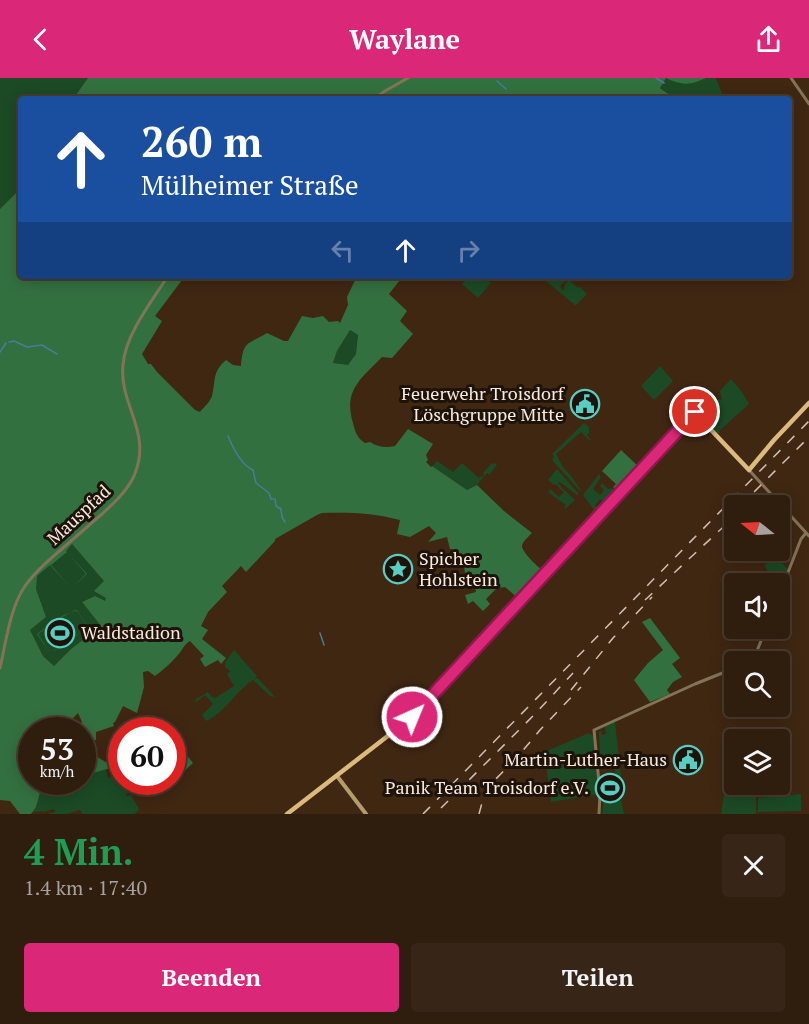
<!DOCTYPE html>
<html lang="de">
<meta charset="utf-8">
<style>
body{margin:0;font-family:"PT Serif",serif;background:#372617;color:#f1f3f6;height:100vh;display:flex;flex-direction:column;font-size:22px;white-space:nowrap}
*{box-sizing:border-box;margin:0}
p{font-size:20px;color:#a7a29e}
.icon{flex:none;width:33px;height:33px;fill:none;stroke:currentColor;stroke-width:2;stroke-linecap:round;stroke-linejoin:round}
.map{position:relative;height:736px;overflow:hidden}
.drawer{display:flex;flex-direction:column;background:#2f1d0e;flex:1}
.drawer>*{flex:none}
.top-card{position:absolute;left:18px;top:18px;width:774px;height:183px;border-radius:6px;box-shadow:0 3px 15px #0003,0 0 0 2px #4a3b2e;background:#1a4fa0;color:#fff;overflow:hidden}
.needle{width:39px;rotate:288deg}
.buttons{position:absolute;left:724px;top:417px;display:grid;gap:12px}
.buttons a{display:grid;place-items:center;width:66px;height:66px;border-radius:6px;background:#2f1d0e;box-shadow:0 3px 15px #0003,0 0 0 2px #4a3b2e;font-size:30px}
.speed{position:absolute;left:18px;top:639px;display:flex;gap:12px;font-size:30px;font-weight:700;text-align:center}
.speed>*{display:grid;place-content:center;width:78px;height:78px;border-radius:50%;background:#2f1d0e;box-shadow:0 3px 15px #0003,0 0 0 2px #4a3b2e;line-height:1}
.speed small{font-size:15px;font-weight:400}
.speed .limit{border:9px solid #d22;background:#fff;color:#111}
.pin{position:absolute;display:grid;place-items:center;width:51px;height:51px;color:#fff;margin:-26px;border:3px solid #fff;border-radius:50%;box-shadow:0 2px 6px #0007}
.me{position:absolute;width:66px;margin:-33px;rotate:44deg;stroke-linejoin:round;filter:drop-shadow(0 0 4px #0008)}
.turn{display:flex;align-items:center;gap:21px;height:126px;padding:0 24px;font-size:27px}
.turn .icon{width:78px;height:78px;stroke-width:2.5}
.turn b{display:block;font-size:42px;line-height:51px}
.lanes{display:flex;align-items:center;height:57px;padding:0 24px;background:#0003;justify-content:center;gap:30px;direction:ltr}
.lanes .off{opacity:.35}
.round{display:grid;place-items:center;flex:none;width:63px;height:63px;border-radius:6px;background:#372617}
.headline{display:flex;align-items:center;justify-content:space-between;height:102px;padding:0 24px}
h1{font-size:36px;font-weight:700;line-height:45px;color:#1e9e55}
.primary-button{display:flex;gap:12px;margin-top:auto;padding:12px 24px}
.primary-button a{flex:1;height:69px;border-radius:6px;background:#db2777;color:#fff;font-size:24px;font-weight:700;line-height:69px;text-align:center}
.primary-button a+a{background:#372617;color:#f1f3f6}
header{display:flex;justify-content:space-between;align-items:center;height:78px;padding:0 24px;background:#db2777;color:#fff;font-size:27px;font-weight:700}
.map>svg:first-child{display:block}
.green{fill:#1b4a25}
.forest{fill:#337040;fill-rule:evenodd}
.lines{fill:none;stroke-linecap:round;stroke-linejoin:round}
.stream{stroke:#4b7b97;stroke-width:1.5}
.tertiary{stroke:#837458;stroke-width:3}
.secondary{stroke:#b49c6f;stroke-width:4}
.primary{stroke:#daba7f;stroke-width:4.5}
.rail{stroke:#d2c1b3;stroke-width:1.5;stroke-dasharray:10 10;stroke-linecap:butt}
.route-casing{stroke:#8e194d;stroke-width:15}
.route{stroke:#db2777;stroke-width:10}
.labels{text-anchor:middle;stroke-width:6;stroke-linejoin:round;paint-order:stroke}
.poi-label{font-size:18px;fill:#fbebdf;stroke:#1d130a;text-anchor:end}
.street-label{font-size:18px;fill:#fbebdf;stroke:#1d130a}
</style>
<header><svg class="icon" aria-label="back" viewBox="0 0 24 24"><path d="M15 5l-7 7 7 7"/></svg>Waylane<svg class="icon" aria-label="share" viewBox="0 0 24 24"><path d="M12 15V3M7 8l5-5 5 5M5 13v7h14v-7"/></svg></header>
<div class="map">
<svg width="809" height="736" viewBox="0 0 809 736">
<rect width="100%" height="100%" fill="#3f2712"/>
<!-- green -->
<g class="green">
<path d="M0 0H88L73 21H21V110L0 131Z"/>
<path d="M666 0 698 4 706 0H716L724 21H682L667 15 660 9Z"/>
<path d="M469 198H482L491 205 478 220 462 206Z"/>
<path d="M555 198H563L566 202 560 208 562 212H564L565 206 569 202 578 210 580 209 587 216 576 227H575L546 203 549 200 552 201Z"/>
<path d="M350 252 358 257 356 276 348 288 333 285 337 273Z"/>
<path d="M660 288 673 303 654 322 641 308Z"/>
<path d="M731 301 742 314 749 326 719 353 720 355H717C710 347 704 343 702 333L707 326 714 328 717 325V323L718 321 722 322 720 313Z"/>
<path d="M584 345 589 349V355L587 357 591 362 590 363 581 354 556 376 563 389 572 399 582 414 580 413 552 382 554 378 552 376Z"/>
<path d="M437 383 453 394 462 385 479 400 481 398 483 399 484 397 483 395 492 385 494 386 495 385 497 387 489 397 487 395 477 407 467 412 432 388Z"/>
<path d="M557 391 578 415V418L560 404 558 405 561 408V409L575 422 565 431 564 429 566 427 548 414 550 411 559 419 564 414 555 406 554 407 548 402Z"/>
<path d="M599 396 601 399 593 411 600 417 604 412 600 408 602 405 608 411 612 410 617 415 609 423 606 421 605 422 604 421 602 423 600 421 595 428 600 433 597 436 583 417Z"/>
<path d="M72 466 105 503 107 520 105 524 95 518 82 524 101 548 71 571 54 588 43 578 30 552 46 539 36 511V499Z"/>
<path d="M776 477 788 492 781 508 764 488Z"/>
<path d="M234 572 241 579 240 580 241 581H242L257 598 255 601 258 600 275 619 270 618 253 602C235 614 226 634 206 643L202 637 213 626 205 617 195 625 196 621 208 614 212 619 215 620 234 608 227 596 230 593 225 589V584Z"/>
<path d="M615 644 621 699 616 700 614 685 601 687 599 657V654L603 650 601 651 602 657 606 656 605 650 604 649Z"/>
<path d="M589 655 593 658 598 716 551 724 547 694 543 678 544 674Z"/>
<path d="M106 691 108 700 118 695 122 704H123L126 709 124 710V712H128L129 715 126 716V718L131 717 139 731 138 733 134 736H82L81 733 79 732 67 736H48L55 734 54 731 43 734 42 733 33 734 31 736 36 729 41 711 63 704H82L83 698Z"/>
<path d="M616 701 617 702 624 736H602L603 726 602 704Z"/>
<path d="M756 711V736H721L724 717 742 716Z"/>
<path d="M801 716V733L758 734V720Z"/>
</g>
<!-- forest -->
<g class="forest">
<path d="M88 0H706C690 8 681 7 666 0L660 10 667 15 681 21H73Z"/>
<path d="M21 110V198H185L155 238 162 243 142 276 148 286H151L157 294 195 332 200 334C204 329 210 324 212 318 216 302 212 294 226 282L233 287 241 288C243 263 247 267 267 255L284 263H288L302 238 313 240 323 238 329 244 338 243 340 245 348 227 347 219 357 198H403L389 216 407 233 400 243 413 256 392 280 382 279C361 301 343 312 353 345 355 354 358 361 365 365L370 364C378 369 385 370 395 368L408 351 433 366 426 377 428 382 426 384 431 389 432 388 467 412 477 407 504 433 532 455C529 458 522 464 522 468 522 474 537 488 542 492L530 505V508L519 521 505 509 497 510 486 521 490 526 483 533 473 523 468 526 465 517 476 514 475 508 473 507 472 501H470L468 495H465L464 488 462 489 460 482 457 483 452 471H450L447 459 428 464 436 455 429 448 410 459 397 456 400 442C374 435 349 434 322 435L317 437 275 461V463L246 494 241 488 222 508 227 514 208 534 201 548 208 552 202 561 226 580 221 586 218 582 205 589 200 581 204 578 190 563C183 567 183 572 177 578 170 586 163 592 155 598L148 593 143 594 144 609 137 635 123 628 115 644 113 645 114 648 96 654V662H94L90 671 83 665 82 652H73L82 644 78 635 63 650V652H32V704H63L41 711 36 729 31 736H20L10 723 0 722V131ZM350 252 358 257 356 276 348 287 333 285 337 273ZM72 466 104 503 94 513 106 520 105 523 95 518 82 524 101 548 71 571 67 565 88 549 77 532 64 537 37 556 50 575 67 565 71 571 54 588 43 578 30 552 46 539 36 511 37 498 50 487 71 510 87 496 66 473ZM67 474 86 496 71 510 51 487ZM75 532 78 534 87 548 83 553 50 575 38 556 64 538Z"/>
<path d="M621 372 640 390 618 414 613 409 616 406 602 393Z"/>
<path d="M650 540 680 580 672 586 682 599 673 604 667 612 670 616 650 624 634 602 648 585 663 572 642 544Z"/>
<path d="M173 655 175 658 174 661 193 685 180 697 173 689Z"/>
<path d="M89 674 114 689 83 698V677L85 678Z"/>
</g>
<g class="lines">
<!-- stream -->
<g class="stream">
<path d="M656 0 664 5"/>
<path d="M497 3 506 11"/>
<path d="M9 264 14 263 27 269 42 267 57 276"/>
<path d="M0 274 6 265"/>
<path d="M228 358C233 370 241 387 253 392L256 405 269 415 271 421H275L276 428 281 431 282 439 285 444"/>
<path d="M320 555 324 567"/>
</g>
<!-- tertiary -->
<g class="tertiary">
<path d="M791 0 809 26"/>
<path d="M374 21 385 13 408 0"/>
<path d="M749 392 809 458"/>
<path d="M780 515 801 461 806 455"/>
<path d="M749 584 755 578 766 550"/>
<path d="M0 590C6 564 10 530 25 508 36 493 50 481 64 469 77 458 89 447 102 436 114 425 127 413 134 398 153 354 119 328 123 287 125 257 152 223 168 198"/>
<path d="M599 736 600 716 594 652 695 606 735 590"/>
</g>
<!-- secondary -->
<path class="secondary" d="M337 698 366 736"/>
<!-- primary -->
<path class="primary" d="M287 736 411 640 695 335 749 392 774 362 809 325"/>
<!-- rail -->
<g class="rail">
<path d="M740 428 809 359"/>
<path d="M645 522 735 438"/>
<path d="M571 612 613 560 652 519"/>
<path d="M441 730 535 636 573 595"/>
<path d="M423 736 809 343"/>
<path d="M479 736 483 721 491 706 520 676 540 652 581 609"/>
</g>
</g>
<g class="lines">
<!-- route casing -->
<g class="route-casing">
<path id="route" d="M412 639 695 334"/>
</g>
<!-- route -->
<use href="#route" class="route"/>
</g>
<!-- icons -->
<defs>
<g id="civic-ring" transform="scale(1.5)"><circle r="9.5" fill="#1d130a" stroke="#57cec1" stroke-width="1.5"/><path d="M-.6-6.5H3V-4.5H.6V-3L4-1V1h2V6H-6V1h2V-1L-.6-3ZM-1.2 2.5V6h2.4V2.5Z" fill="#57cec1"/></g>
<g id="sight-ring" transform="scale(1.5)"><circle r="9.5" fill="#1d130a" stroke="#57cec1" stroke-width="1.5"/><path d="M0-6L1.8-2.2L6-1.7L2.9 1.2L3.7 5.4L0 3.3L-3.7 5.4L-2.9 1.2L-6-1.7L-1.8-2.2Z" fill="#57cec1"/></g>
<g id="stadium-ring" transform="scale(1.5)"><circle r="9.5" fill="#1d130a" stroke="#57cec1" stroke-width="1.5"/><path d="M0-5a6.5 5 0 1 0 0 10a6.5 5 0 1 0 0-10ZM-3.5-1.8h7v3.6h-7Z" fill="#57cec1"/></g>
</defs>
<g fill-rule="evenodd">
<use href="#civic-ring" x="585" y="326"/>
<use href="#sight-ring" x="398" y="491"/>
<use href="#stadium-ring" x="60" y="555"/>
<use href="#civic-ring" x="688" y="682"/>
<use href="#stadium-ring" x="610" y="710"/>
</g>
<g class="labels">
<!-- poi labels -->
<g class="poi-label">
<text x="564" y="322">Feuerwehr Troisdorf<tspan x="564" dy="21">Löschgruppe Mitte</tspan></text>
<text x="419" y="487" text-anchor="start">Spicher<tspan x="419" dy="21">Hohlstein</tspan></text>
<text x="81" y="561" text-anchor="start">Waldstadion</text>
<text x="667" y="688">Martin-Luther-Haus</text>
<text x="589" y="716">Panik Team Troisdorf e.V.</text>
</g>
<!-- street labels -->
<g class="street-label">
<text transform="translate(79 437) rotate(-43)" y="6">Mauspfad</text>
</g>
</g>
</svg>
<div class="buttons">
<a><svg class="needle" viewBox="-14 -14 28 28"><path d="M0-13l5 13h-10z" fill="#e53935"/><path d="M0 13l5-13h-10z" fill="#a7a29e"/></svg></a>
<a><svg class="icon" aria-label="sound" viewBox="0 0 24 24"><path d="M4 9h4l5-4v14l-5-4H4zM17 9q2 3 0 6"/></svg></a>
<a><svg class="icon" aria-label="search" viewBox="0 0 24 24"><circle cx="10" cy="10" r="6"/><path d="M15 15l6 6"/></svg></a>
<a><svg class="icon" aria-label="layers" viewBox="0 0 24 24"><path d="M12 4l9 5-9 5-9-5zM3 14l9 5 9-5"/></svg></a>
</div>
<div class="speed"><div>53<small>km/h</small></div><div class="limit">60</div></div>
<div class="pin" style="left:695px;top:334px;background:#d93025"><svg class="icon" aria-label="arrive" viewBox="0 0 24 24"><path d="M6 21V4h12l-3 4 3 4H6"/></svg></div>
<svg class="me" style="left:412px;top:639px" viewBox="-20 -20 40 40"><circle r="17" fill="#db2777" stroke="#fff" stroke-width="3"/><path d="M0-11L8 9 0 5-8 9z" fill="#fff"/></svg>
<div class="top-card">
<div class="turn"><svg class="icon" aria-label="ahead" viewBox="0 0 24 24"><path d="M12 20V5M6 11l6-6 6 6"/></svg><div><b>260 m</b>Mülheimer Straße</div></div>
<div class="lanes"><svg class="icon off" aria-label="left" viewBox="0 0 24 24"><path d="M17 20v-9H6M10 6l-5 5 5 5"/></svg><svg class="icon" aria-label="ahead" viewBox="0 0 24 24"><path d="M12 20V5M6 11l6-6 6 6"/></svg><svg class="icon off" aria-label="right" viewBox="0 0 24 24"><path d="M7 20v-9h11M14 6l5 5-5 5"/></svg></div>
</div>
</div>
<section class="drawer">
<div class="headline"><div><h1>4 Min.</h1><p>1.4 km · 17:40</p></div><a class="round"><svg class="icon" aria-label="close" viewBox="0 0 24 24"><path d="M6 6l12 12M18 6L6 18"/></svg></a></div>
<div class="primary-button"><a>Beenden</a><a>Teilen</a></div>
</section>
